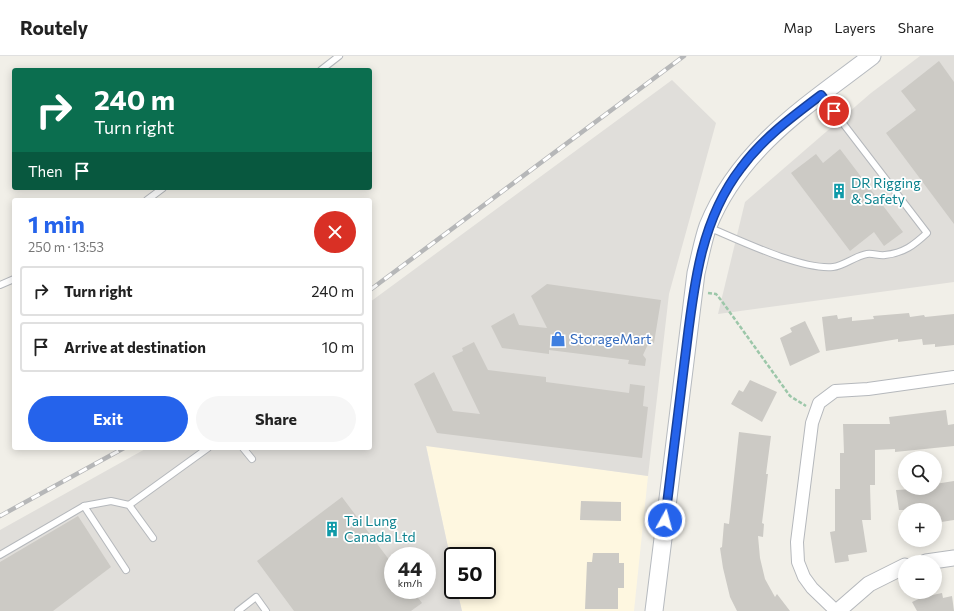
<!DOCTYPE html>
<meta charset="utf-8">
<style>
body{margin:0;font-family:Commissioner,sans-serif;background:#f6f6f6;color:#222;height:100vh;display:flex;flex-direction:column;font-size:15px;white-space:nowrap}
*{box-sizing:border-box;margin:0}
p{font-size:13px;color:#767676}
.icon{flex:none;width:22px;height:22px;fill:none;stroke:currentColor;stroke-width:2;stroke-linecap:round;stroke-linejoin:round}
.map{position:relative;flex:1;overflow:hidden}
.sheet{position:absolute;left:12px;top:142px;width:360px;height:252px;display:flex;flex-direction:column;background:#fff;border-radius:4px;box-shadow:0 2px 10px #0003}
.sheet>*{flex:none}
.banner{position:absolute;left:12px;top:12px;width:360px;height:122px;border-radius:4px;box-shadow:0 2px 10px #0003;background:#0b6e4f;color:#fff;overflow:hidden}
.controls{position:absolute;left:898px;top:395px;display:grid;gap:8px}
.controls a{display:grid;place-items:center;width:44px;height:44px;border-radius:50%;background:#fff;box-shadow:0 2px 10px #0003;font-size:20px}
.speed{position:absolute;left:384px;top:491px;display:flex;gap:8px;font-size:20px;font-weight:700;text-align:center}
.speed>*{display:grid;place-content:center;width:52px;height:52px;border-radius:50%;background:#fff;box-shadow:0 2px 10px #0003;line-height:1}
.speed small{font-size:10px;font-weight:400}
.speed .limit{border:2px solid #111;border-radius:6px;background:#fff;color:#111}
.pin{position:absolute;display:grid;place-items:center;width:34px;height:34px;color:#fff;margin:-17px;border:2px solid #fff;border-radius:50%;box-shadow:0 1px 4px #0007}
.me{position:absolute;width:44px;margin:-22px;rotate:7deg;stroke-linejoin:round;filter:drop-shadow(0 0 3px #0008)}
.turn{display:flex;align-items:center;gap:14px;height:84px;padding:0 16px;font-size:18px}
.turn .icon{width:52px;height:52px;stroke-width:2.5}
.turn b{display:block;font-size:28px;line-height:34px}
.then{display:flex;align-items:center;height:38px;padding:0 16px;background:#0003;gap:8px;font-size:15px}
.round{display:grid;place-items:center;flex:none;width:42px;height:42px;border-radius:21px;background:#f6f6f6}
.summary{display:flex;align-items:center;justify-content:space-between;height:68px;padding:0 16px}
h1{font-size:24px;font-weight:700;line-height:30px;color:#2563eb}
.button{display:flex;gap:8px;margin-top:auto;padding:8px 16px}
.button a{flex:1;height:46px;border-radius:24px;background:#2563eb;color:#fff;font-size:16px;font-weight:700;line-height:46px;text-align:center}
.button a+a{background:#f6f6f6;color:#222}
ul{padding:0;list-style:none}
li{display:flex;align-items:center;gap:12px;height:50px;margin:0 8px 6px;padding:0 8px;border:2px solid #e0e0e0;border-radius:4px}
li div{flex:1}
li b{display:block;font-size:15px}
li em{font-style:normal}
header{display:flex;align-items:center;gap:24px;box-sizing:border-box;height:56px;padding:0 20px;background:#fff;border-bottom:1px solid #e0e0e0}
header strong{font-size:19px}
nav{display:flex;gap:22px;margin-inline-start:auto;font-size:14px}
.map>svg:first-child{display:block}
.commercial{fill:#fef7e0}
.industrial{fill:#e0deda;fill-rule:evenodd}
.building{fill:#cccac5}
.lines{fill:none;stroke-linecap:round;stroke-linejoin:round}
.service-casing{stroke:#b5b8bc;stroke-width:8}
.minor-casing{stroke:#b5b8bc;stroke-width:14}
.tertiary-casing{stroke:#b5b8bc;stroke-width:17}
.secondary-casing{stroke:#b6babf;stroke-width:19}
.path{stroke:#9cc7a9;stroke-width:2.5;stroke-dasharray:4 2;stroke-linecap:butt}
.service{stroke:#fff;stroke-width:6}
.minor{stroke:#fff;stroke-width:12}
.tertiary{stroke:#fff;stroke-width:15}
.secondary{stroke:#fff;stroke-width:17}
.rail-casing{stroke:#b6b7b8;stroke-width:4.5}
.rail{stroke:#fff;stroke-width:3;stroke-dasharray:9;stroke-linecap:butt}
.route-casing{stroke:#184099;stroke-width:10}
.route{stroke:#2563eb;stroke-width:7}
.labels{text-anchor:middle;stroke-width:3.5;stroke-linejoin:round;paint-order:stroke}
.culture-label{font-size:14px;fill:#0d838f;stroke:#fff;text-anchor:start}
.shop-label{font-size:14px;fill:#366cbe;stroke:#fff;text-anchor:start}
</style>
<header>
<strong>Routely</strong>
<nav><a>Map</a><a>Layers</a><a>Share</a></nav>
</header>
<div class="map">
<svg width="954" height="555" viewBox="0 0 954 555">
<rect width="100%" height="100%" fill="#f1efe8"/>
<!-- commercial -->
<path class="commercial" d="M426 389 648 420 634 555H462L457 534H487V500H453V514Z"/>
<!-- industrial -->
<g class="industrial">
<path d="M920 0H954V226L718 258 745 146 871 37Z"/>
<path d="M672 24 716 67 669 238 648 420 426 390 453 514V534H457L462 555H0V474L147 392H370V246ZM393 500H427V534H393Z"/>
</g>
<!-- building -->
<g class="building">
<path d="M939 5 954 26V168L886 77 916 54 901 35Z"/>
<path d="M840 93 903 176 884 190 874 176 850 195 791 117 816 98 823 107Z"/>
<path d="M547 228 661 244 654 287 649 286 643 299 646 303 645 310 628 308 629 304 549 294V298L502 292 491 270 514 257 519 269 547 272 531 240Z"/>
<path d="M909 257 910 261 924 259 925 261 954 258V289L935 291V288L923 289 922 283 898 286V283L826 295 822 261 837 259 838 263 852 261V265L874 263 873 260Z"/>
<path d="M805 265 820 296 790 310 780 282 792 276 790 272Z"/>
<path d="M474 286 488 314 546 321V326L629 337 630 328 645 330 643 350 648 351 642 402 437 377 414 328 434 316 453 355 480 358 452 300 463 295 462 292Z"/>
<path d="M750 324 777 336 762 366 731 348 739 334 743 336Z"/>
<path d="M946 354 948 369 954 368V390L895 396V393L875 394V429H870L871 464H862L867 496 848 499 849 505 835 507 830 476 835 475V433H840V397H844L843 368H890L889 361Z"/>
<path d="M739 376 771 380 766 418H768L762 467 764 468 763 481 758 480 760 502 765 523 775 541 777 538 790 555H737L730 541 723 512 720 492 722 491 724 467 729 468Z"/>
<path d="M954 425V464L935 467V454H899L896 434 935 432V428Z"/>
<path d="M342 441 393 509V534H412L422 547 411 555H294L257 505Z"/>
<path d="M581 445 621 446V465L580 464Z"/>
<path d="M78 460 111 511 53 555H0V506Z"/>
<path d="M593 497H619V507H624V532H618V553H585L587 506H592Z"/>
<path d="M942 537 943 542 952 540 954 555H917L912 546 923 541Z"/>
</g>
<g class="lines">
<!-- service casing -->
<g class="service-casing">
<g id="service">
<path d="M321 14 339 0"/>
<path d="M147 144 163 132"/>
<path d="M708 171C739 184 801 214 833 211 844 210 855 200 867 198 873 197 879 200 885 199 904 197 914 189 927 177L822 40"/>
<path d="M0 229 14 223"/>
<path d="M243 392 252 403"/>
<path d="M129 449 208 392"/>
<path d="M84 450 126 514"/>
<path d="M0 499 84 450 111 445 129 449 153 482"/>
<path d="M238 555 256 541 266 555"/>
</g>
</g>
<!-- minor casing -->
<g class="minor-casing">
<path id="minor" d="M836 555 812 532 804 521 798 506 797 486 812 367 819 347 835 335 868 333 954 321"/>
</g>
<!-- tertiary casing -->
<g class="tertiary-casing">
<g id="tertiary">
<path d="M926 506 954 502"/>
<path d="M838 555 869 528 905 510"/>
</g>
</g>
<!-- secondary casing -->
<g class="secondary-casing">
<path id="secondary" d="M654 555 696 217C700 201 703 184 708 170 740 91 808 49 872 0"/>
</g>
<!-- path -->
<path class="path" d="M708 237 716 238 721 244 790 340 806 350"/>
<!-- service -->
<use href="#service" class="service"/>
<!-- minor -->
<use href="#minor" class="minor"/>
<!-- tertiary -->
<use href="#tertiary" class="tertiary"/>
<!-- secondary -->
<use href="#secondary" class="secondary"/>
<!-- rail casing -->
<g class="rail-casing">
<g id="rail">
<path d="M370 234 684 0"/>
<path d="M0 460 124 392"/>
</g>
</g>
<!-- rail -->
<use href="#rail" class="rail"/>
</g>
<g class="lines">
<!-- route casing -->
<g class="route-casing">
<path id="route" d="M665 464C671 413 678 361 684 310 693 241 697 169 741 112 763 82 792 61 821 39L834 55"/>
</g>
<!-- route -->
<use href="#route" class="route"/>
</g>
<!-- icons -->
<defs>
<g id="building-bare" transform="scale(1.2)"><path d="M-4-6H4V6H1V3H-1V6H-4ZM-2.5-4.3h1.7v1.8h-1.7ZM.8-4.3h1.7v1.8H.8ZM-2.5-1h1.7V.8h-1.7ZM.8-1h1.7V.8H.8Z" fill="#0f9aa8" stroke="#fff" stroke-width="2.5" paint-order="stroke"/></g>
<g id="shop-bare" transform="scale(1.2)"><path d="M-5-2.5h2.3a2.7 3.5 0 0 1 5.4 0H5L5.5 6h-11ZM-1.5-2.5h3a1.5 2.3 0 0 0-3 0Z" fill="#3f7fe0" stroke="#fff" stroke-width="2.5" paint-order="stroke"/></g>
</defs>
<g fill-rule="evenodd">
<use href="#building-bare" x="839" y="135"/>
<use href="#shop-bare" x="558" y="283"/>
<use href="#building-bare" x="332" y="473"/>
</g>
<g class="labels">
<!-- culture labels -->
<g class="culture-label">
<text x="851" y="132">DR Rigging<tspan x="851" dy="16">&amp; Safety</tspan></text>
<text x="344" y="470">Tai Lung<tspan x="344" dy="16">Canada Ltd</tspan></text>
</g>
<!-- shop labels -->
<g class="shop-label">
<text x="570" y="288">StorageMart</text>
</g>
</g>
</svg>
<div class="controls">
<a><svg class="icon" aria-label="search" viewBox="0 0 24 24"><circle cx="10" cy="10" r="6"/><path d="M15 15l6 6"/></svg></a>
<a>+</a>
<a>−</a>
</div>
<div class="speed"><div>44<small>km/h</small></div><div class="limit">50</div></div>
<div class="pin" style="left:834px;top:55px;background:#d93025"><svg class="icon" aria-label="arrive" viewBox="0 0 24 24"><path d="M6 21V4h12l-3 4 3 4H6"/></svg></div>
<svg class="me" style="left:665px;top:464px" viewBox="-20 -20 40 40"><circle r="17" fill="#2563eb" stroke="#fff" stroke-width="3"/><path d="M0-11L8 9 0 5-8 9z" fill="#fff"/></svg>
<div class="banner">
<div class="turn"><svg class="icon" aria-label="right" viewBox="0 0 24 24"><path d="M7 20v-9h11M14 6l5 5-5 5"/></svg><div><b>240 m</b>Turn right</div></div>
<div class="then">Then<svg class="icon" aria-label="arrive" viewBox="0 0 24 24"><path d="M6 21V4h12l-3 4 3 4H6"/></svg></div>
</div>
<section class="sheet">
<div class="summary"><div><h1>1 min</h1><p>250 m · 13:53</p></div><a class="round" style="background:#d93025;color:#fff"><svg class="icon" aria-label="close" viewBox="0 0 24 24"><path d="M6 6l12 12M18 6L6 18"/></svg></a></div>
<ul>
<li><svg class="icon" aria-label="right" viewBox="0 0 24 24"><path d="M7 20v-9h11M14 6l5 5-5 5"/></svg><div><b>Turn right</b></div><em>240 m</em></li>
<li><svg class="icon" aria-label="arrive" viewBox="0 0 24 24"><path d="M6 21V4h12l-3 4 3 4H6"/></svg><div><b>Arrive at destination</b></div><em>10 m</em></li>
</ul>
<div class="button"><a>Exit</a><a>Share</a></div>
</section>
</div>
